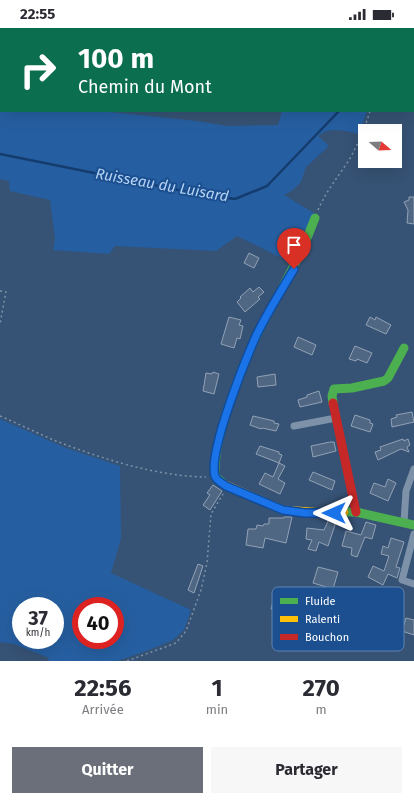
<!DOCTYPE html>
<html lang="fr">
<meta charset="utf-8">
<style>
body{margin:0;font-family:"Fira Sans",sans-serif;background:#f7f7f7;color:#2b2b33;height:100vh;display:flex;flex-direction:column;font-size:15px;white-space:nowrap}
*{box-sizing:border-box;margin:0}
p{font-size:13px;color:#7c7c81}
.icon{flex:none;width:22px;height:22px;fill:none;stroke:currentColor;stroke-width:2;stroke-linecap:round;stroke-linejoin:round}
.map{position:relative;height:633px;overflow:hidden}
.sheet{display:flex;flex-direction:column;background:#fff;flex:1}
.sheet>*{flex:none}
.top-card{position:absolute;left:0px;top:0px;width:414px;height:84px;box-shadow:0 4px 16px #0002;background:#0b6e4f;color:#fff;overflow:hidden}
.needle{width:26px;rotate:109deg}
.fabs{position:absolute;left:358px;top:96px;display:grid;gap:8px}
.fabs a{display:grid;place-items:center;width:44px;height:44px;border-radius:0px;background:#fff;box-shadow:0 4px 16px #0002;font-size:20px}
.speed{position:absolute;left:12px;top:569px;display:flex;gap:8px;font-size:20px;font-weight:700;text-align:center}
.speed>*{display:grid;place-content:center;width:52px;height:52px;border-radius:50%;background:#fff;box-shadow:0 4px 16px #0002;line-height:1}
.speed small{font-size:10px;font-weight:400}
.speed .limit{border:6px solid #d22;background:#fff;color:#111}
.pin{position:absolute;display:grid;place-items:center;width:34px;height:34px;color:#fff;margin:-41px -17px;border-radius:50% 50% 50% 0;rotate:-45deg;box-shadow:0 0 4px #0007}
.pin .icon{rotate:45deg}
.me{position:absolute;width:44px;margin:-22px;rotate:270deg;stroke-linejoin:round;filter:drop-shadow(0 0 3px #0008)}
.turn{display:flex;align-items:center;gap:14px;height:84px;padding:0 12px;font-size:18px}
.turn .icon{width:52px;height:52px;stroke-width:2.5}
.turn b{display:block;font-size:28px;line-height:34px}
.eta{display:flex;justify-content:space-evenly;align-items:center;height:68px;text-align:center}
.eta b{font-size:24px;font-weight:700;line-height:28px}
.primary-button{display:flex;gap:8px;margin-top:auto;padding:8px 12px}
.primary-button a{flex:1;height:46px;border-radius:0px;background:#6b6f79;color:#fff;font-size:16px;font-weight:700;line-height:46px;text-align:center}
.primary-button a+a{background:#f7f7f7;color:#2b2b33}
.status{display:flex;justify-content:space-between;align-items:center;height:28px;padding:0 20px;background:#fff;direction:ltr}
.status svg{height:11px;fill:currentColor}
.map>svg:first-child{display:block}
.green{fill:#265fa1;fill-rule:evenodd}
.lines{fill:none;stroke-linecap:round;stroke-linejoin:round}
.stream{stroke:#153c6e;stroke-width:2.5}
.building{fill:#506783;stroke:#92a2b6}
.path{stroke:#7d92a8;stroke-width:1.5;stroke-dasharray:2 3;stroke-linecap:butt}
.street{stroke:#7d92a8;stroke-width:7}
.fast{stroke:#4caf50;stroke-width:9}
.slow{stroke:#ffc107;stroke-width:9}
.jam{stroke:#c62828;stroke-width:9}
.route-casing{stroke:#114b97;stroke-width:10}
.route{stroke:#1a73e8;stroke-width:7}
.labels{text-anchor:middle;stroke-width:4;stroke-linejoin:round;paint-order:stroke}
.water-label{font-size:15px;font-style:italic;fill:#b5d3f5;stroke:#1b4f8f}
.key{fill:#1b4f8f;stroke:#5f84b1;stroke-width:1}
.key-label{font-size:11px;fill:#fff}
</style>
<div class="status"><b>22:55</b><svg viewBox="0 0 49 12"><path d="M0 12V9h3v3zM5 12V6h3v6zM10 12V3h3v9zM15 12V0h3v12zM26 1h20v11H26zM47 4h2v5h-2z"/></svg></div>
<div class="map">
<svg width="414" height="633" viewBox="0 0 414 633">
<rect width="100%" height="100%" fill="#365274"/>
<!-- green -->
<g class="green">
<path d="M0 44 1 83H99L197 93 227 98 278 97 282 83H367L359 106C346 103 329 98 318 108L329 118 306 139 301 154 293 162 284 167 314 185 294 236 237 208 216 223 115 218 109 226 53 222 55 210 50 172 10 163 9 153 0 151Z"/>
<path d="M0 391 66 420 120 438 121 510 111 545 191 582 184 602 173 612 149 622 117 633H48L49 630 14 616 0 614ZM21 578H55V612H21ZM81 578H115V612H81Z"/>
</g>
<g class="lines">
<!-- stream -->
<g class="stream">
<path d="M379 1V0"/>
<path d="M0 126 193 165 235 171 267 158 339 83"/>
</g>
</g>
<!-- building -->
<g class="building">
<path d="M409 169H414V196L407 195 408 182 404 174 409 172Z"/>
<path d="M249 225 259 230 254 240 244 235Z"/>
<path d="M259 259 264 264 258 269 260 271 245 284 237 274 241 270 240 269 250 260 253 264Z"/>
<path d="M229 289 241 292 239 297 243 298 240 311 237 310 234 320 221 316Z"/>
<path d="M370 289 375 292 376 289 391 297 386 306 366 297Z"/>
<path d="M298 309 316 317 312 327 294 319Z"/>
<path d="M355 318 372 325 367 335 357 331 356 333 349 331Z"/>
<path d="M213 344 219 346 214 366 203 363 206 345 212 346Z"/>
<path d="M275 346 276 357 258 359 257 349Z"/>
<path d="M319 363 322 374 300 379 298 372 307 369V367Z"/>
<path d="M412 384 414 394 392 399 391 391 397 389 396 387Z"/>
<path d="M355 387 370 392V395L373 396 370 404 351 398Z"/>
<path d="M253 388 274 393V395L279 396 276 403 262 400 261 401 250 397Z"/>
<path d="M403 411 404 413 408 411 410 417 407 419 409 424 401 421 378 432 375 424 381 422 380 419Z"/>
<path d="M330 414H334L336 423 313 429 311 418Z"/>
<path d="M260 418 279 424V426L282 427 279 435 256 426Z"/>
<path d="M279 435 285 438 278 451 285 455 280 466 259 456 265 445 273 449Z"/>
<path d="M313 444 335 453 332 462 309 452Z"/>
<path d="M388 451 396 455 388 473 370 465 374 455 385 459Z"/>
<path d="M213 457 222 463 210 482 203 477 210 467 207 465Z"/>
<path d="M284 489H292L286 515 265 510 263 520 246 517 248 501H256L257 497 263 498 264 496H269V490H284Z"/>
<path d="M329 491H337L328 518 319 514 316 523 308 521 312 512 306 511 307 500 324 502Z"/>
<path d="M366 494 376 497 372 511 365 509 357 529 351 527 352 520 342 518 346 503 361 507Z"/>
<path d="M391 510 404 514 396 539 400 540 397 550 388 546 383 557 368 549 373 538 384 543 389 528 381 526 383 518 388 520Z"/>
<path d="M198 536 203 538 194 565 188 562Z"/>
<path d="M318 539 338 544 333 561 313 555Z"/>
<path d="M275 566 286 569 282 584 271 581Z"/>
<path d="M406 590 414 592V607L402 603Z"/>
</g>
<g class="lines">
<!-- path -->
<g class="path">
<path d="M303 1V0"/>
<path d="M318 182C326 163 338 149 349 132 358 116 365 100 370 83"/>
<path d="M0 263 6 264 0 296"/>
<path d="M0 388C19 396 37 405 56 413 103 431 155 448 206 449"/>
<path d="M127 633 176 615 186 603 201 562 207 535 211 486 223 466"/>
</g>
<!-- street -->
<g class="street">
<path d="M294 398 336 390"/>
<path d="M404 494 406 463 414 441"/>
<path d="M414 506 402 552 414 556"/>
</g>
<!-- fast -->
<g class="fast">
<path d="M333 375 332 368 334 361 352 360 384 353 388 350 404 320"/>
<path d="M225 457 215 448C214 427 220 406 226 386 236 356 247 326 261 299 281 261 300 231 315 190"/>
<path d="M344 484H356L414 497"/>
</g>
<!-- slow -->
<path class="slow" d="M225 457 283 482 324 485 344 484"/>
<!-- jam -->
<path class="jam" d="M333 375 356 484"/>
</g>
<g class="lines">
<!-- route casing -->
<g class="route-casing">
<path id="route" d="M294 241C281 263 267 285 256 308 245 333 208 424 215 448 217 453 222 455 226 458L283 482 305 485H334"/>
</g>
<!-- route -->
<use href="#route" class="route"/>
</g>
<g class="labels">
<!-- water labels -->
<g class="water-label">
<text transform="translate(162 157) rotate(10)" y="5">Ruisseau du Luisard</text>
</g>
</g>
<!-- legend -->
<rect x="272" y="559" width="132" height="64" rx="6" class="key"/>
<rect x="280" y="570" width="18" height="6" fill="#4caf50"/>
<rect x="280" y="588" width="18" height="6" fill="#ffc107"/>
<rect x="280" y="606" width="18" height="6" fill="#c62828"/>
<g class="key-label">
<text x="305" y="577">Fluide</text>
<text x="305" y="595">Ralenti</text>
<text x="305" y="613">Bouchon</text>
</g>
</svg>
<div class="fabs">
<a><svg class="needle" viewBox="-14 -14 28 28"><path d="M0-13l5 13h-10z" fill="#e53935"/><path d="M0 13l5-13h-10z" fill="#7c7c81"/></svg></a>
</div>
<div class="speed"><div>37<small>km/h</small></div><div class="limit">40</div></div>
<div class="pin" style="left:294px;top:241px;background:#d93025"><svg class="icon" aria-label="arrive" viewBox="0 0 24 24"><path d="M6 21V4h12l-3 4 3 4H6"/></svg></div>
<svg class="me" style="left:334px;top:485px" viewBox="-20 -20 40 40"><path d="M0-17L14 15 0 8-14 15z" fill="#1a73e8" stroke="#fff" stroke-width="4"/></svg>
<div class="top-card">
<div class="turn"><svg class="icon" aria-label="right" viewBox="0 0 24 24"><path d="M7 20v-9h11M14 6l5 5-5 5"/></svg><div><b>100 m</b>Chemin du Mont</div></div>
</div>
</div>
<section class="sheet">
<div class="eta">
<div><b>22:56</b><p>Arrivée</p></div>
<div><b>1</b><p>min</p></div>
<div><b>270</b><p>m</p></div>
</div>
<div class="primary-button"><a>Quitter</a><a>Partager</a></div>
</section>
